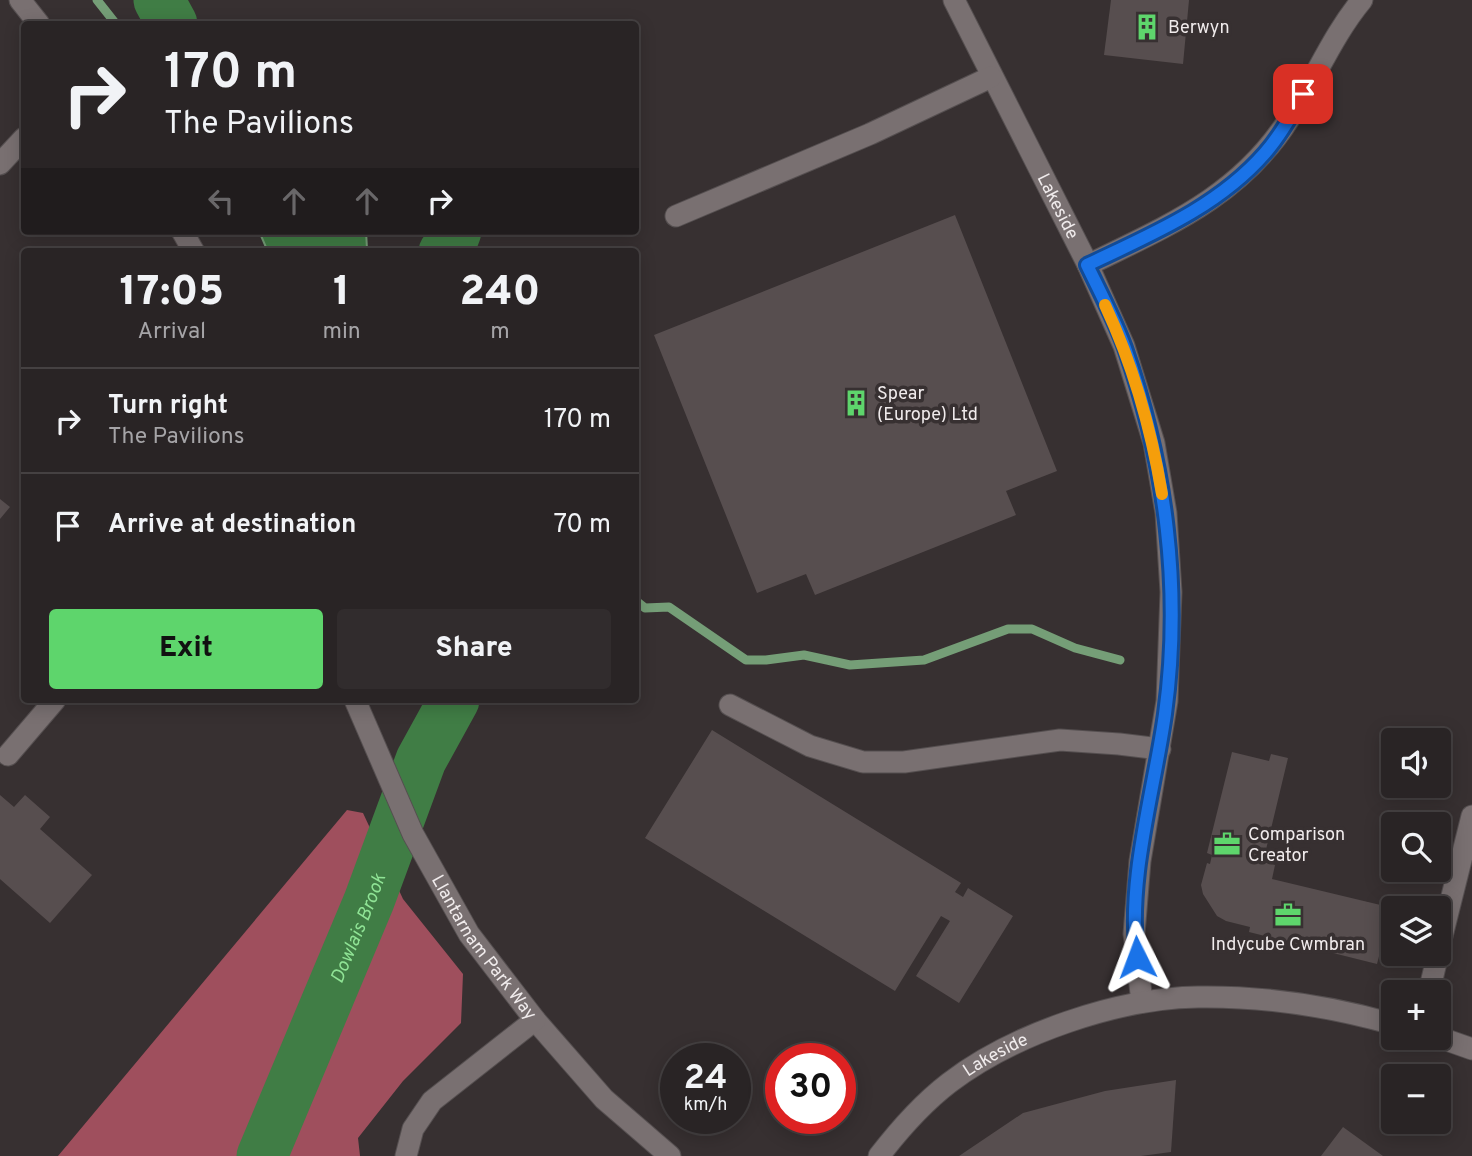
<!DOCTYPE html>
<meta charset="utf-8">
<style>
body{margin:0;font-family:Overpass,sans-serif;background:#312c2d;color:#f1f3f6;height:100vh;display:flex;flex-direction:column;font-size:26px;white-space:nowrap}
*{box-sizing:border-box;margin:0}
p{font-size:23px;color:#a5a4a7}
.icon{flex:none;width:38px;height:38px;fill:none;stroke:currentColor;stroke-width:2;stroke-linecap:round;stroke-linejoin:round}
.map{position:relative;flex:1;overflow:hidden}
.sheet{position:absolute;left:21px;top:248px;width:618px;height:455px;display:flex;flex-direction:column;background:#292425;border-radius:7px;box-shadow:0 4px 18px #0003,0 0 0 2px #454142}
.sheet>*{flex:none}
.banner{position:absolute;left:21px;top:21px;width:618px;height:214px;border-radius:7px;box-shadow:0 4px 18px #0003,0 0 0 2px #454142;background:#292425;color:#f1f3f6;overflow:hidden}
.controls{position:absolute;left:1381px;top:728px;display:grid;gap:14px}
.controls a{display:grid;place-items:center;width:70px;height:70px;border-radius:7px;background:#292425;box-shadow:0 4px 18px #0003,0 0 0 2px #454142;font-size:35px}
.speed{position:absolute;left:660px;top:1043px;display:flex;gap:14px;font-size:35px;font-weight:700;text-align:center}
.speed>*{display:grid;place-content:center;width:91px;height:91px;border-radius:50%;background:#292425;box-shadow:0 4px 18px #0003,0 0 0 2px #454142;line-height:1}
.speed small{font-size:18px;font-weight:400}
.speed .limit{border:10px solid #d22;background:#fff;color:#111}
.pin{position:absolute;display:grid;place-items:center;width:60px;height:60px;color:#fff;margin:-30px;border-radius:14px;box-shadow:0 4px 10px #0006}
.me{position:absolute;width:77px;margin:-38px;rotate:357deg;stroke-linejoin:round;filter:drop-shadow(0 0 5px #0008)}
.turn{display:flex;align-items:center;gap:24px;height:147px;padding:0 28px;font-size:32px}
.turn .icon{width:91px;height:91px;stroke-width:2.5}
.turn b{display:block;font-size:49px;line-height:60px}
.lanes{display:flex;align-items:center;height:66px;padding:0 28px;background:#0003;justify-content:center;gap:35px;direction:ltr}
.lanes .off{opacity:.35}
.eta{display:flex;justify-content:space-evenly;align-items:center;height:119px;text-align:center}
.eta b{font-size:42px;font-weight:800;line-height:49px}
.cta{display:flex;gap:14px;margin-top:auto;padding:14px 28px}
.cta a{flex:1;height:80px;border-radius:7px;background:#5ed56c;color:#111;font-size:28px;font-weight:800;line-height:80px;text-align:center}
.cta a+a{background:#312c2d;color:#f1f3f6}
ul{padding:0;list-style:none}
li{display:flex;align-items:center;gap:21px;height:105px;padding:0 28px;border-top:2px solid #454142}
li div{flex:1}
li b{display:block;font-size:26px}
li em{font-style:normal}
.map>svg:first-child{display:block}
.forest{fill:#9f4f5d}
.water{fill:#407d45;stroke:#759e77;stroke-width:2}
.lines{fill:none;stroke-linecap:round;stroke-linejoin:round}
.stream{stroke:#759e77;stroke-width:9}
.river{stroke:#407d45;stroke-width:51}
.building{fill:#574e4f}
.minor-casing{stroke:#554f50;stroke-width:23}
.minor{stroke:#797071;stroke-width:21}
.route-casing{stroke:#114b97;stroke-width:18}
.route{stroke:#1a73e8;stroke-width:12}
.slow{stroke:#f59e0b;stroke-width:12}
.labels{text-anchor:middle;stroke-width:7;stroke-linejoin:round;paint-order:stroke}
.poi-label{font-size:18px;fill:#f0ebec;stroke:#373031;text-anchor:start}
.street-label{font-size:18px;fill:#f0ebec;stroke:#373031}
.water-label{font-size:19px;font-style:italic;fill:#8fe395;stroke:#373031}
</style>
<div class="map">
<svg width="1472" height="1156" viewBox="0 0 1472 1156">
<rect width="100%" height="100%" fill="#373031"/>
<!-- forest -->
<path class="forest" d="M347 810 363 813 403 899 463 974 461 1023 403 1081 358 1138 360 1156H58Z"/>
<!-- water -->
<path class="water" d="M259 231H366L367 249V252H268Z"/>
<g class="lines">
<!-- stream -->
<g class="stream">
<path d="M97 0 116 24"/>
<path d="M635 600 645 608 669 607 746 660H766L804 655 850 665 924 660 1008 629H1032L1075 648 1120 660"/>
</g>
<!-- river -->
<g class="river">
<path d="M159 0 172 24"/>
<path d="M444 252 451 244 456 231"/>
<path id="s1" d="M262 1156 369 901 421 760 454 700"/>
</g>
</g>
<!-- building -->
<g class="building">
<path d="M1111 0H1189L1183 64 1104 55Z"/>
<path d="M955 215 1057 471 1006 491 1016 515 815 595 806 574 757 593 654 335Z"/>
<path d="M0 499 10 507 0 519Z"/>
<path d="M712 730 961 883 955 892 963 897 968 888 1013 916 959 1003 916 976 950 921 941 916 895 991 645 838Z"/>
<path d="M1232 752 1269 761 1271 754 1288 758 1263 862 1275 865 1272 879 1393 908V930L1386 929 1377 964 1249 932 1250 927 1226 921 1217 916 1203 894 1201 885 1207 863 1210 864 1212 855 1207 853Z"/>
<path d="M0 795 14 807 25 795 50 817 40 829 92 875 50 923 0 879Z"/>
<path d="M1176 1080 1171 1152 1141 1156H959L1023 1113 1105 1091Z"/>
<path d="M1343 1127 1383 1156H1321Z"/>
</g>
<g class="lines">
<!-- minor casing -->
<g class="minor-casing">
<g id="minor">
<path d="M20 0 39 24"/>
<path id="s2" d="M954 0 1088 265 1124 346 1154 443 1166 513 1171 592 1167 701 1140 861 1134 934 1142 1002"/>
<path d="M0 164 24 138"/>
<path d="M676 216 870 134 991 77"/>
<path d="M182 231 194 252"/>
<path d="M1088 265C1167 226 1239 197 1289 119 1315 80 1332 36 1362 0"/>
<path id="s3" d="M355 700 413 834 469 934 535 1020 604 1099 670 1156"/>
<path d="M730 705 810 746 863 762H904L1060 740 1119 744 1160 749"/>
<path d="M8 755 55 700"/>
<path d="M1438 952 1472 816"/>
<path d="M1429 992 1438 954"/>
<path d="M1438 1037 1472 1049"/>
<path d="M406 1156 413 1129 432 1101 535 1020"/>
<path id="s4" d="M879 1156C899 1130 923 1103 949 1083 1013 1034 1118 998 1198 997 1264 996 1329 1006 1393 1024"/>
</g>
</g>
<!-- minor -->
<use href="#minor" class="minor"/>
</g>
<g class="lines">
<!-- route casing -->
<g class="route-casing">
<path id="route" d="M1137 957C1127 879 1154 792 1165 714 1182 590 1166 465 1125 348 1115 320 1100 292 1087 265 1150 235 1218 207 1265 153 1280 136 1292 115 1303 94"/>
</g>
<!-- route -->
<use href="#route" class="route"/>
<!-- slow -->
<path class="slow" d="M1105 305C1133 365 1151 428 1162 494"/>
</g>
<!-- icons -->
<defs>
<g id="building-bare" transform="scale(2.1)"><path d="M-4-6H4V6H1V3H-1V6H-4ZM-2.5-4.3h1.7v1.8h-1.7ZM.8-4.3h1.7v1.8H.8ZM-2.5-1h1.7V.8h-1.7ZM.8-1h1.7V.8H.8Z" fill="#5ed56c" stroke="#373031" stroke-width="2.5" paint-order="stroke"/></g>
<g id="office-bare" transform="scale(2.1)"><path d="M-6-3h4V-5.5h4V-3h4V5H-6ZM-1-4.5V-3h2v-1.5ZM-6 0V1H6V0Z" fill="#5ed56c" stroke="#373031" stroke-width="2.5" paint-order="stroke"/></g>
</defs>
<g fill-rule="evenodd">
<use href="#building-bare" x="1147" y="27"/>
<use href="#building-bare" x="856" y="403"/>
<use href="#office-bare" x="1227" y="844"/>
<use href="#office-bare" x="1288" y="915"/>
</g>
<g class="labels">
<!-- poi labels -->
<g class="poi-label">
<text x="1168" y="33">Berwyn</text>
<text x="877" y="399">Spear<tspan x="877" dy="21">(Europe) Ltd</tspan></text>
<text x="1248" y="840">Comparison<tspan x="1248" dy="21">Creator</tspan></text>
<text x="1288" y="950" text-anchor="middle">Indycube Cwmbran</text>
</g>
<!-- street labels -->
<g class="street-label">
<text dy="6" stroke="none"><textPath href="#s2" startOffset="231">Lakeside</textPath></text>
<text dy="6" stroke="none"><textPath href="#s3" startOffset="280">Llantarnam Park Way</textPath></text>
<text dy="6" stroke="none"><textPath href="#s4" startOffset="156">Lakeside</textPath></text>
</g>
<!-- water labels -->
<g class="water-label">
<text dy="7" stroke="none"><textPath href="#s1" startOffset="247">Dowlais Brook</textPath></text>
</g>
</g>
</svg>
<div class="controls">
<a><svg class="icon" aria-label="sound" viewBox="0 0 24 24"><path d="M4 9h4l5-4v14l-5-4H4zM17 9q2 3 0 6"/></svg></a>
<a><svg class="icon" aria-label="search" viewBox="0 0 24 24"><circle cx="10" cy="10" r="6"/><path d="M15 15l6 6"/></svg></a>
<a><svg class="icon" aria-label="layers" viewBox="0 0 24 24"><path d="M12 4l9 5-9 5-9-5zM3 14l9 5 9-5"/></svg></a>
<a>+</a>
<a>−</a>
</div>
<div class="speed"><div>24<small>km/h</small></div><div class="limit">30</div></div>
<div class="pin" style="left:1303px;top:94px;background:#d93025"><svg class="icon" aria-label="arrive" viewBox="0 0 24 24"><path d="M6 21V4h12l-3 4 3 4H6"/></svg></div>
<svg class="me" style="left:1137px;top:957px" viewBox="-20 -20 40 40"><path d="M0-17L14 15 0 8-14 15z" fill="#1a73e8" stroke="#fff" stroke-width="4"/></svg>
<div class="banner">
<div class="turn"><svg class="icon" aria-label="right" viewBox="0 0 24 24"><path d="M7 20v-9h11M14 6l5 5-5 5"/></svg><div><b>170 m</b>The Pavilions</div></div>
<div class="lanes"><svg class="icon off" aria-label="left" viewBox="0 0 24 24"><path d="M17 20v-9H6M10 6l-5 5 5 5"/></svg><svg class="icon off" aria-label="ahead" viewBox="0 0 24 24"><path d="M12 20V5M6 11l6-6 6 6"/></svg><svg class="icon off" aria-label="ahead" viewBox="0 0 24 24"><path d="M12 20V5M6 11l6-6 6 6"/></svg><svg class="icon" aria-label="right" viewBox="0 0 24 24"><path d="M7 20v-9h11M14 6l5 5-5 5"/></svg></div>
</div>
<section class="sheet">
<div class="eta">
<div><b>17:05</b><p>Arrival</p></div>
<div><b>1</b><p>min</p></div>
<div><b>240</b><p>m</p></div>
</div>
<ul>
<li><svg class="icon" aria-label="right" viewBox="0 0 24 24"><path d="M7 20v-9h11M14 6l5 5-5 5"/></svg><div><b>Turn right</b><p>The Pavilions</p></div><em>170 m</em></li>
<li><svg class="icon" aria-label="arrive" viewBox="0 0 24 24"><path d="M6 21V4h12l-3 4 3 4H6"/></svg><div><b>Arrive at destination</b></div><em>70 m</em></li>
</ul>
<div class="cta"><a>Exit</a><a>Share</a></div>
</section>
</div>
